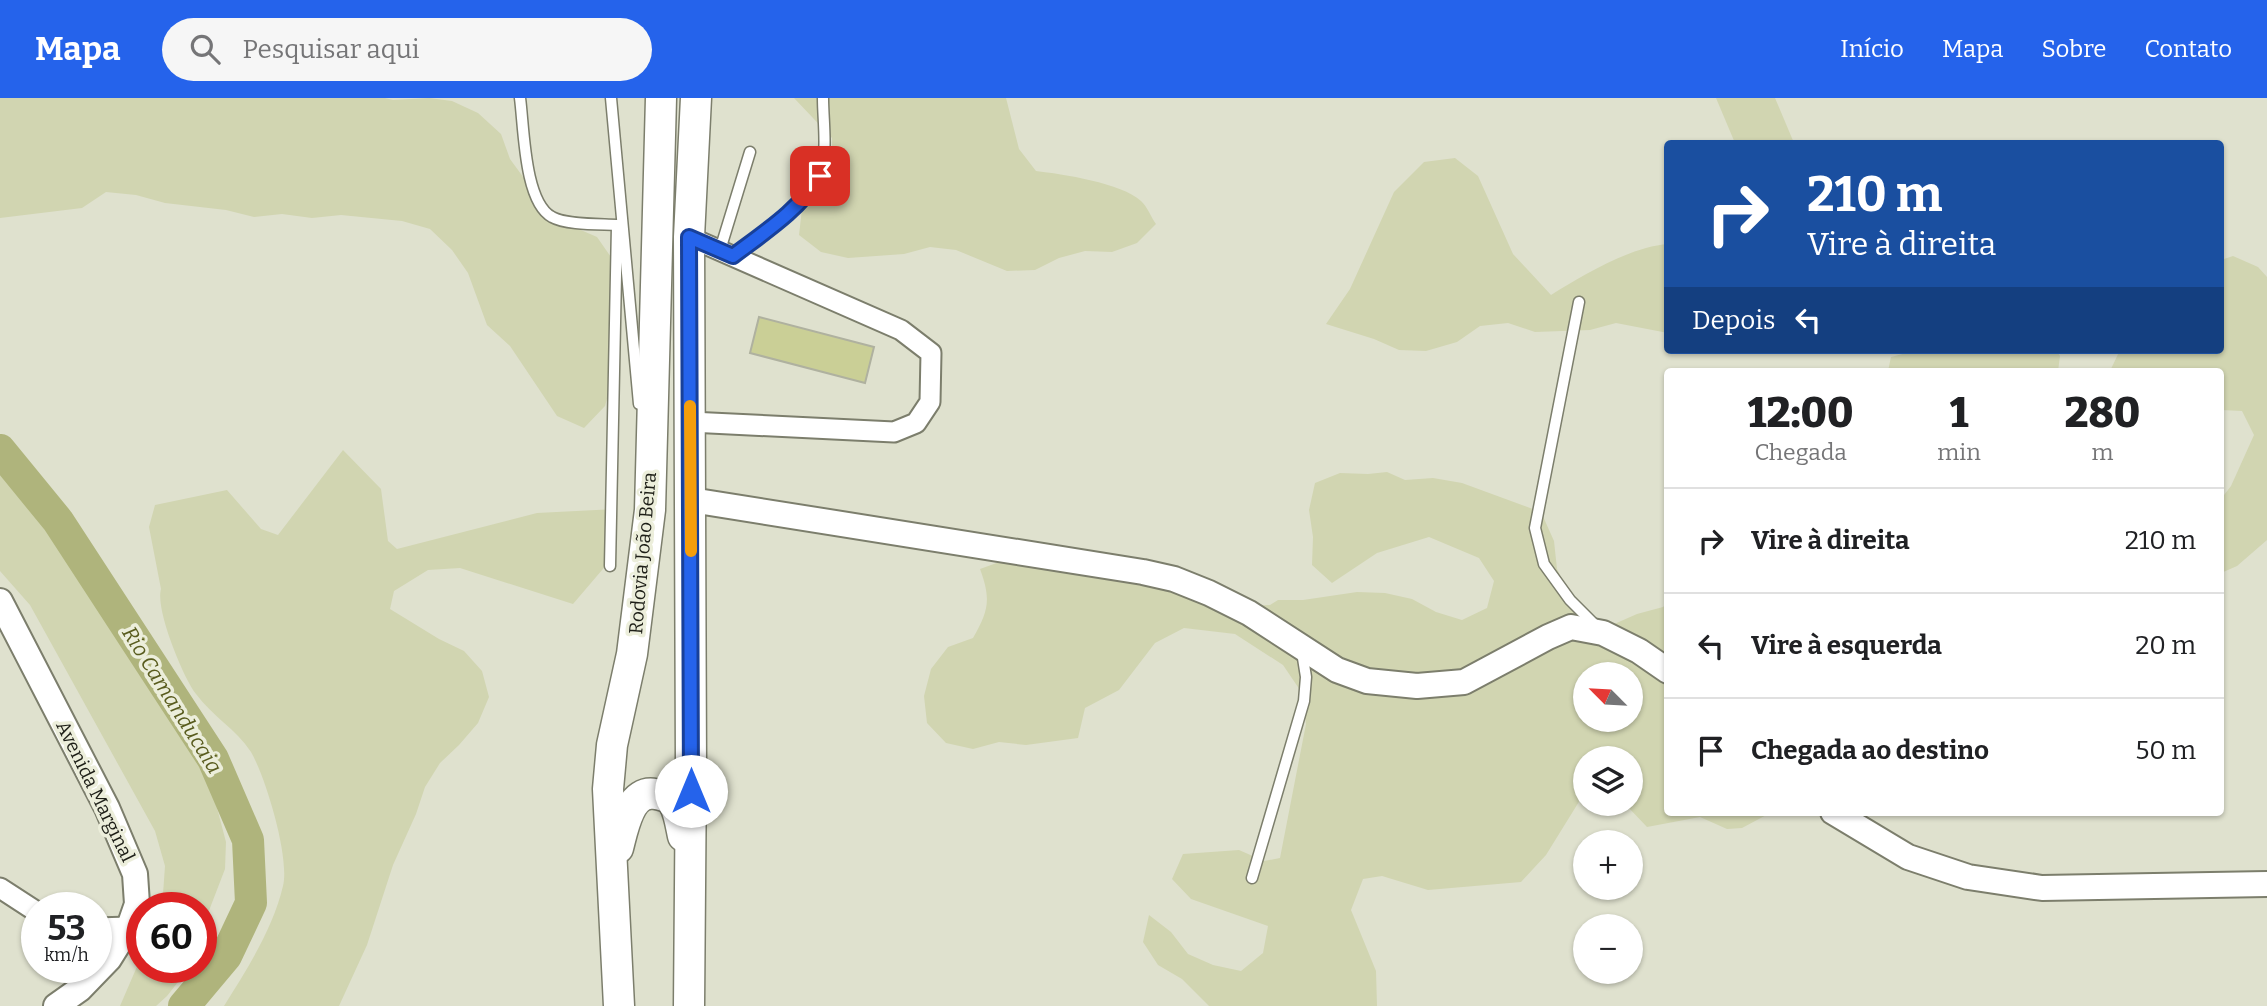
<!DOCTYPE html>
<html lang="pt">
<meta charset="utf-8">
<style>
body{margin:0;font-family:Bitter,serif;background:#f6f6f6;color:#202124;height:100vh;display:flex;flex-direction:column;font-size:26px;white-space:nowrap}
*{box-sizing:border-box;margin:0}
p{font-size:23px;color:#757577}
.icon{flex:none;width:38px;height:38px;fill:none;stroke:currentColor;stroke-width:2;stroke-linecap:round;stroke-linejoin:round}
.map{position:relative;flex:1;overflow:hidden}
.drawer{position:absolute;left:1664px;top:270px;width:560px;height:448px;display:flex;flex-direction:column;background:#fff;border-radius:7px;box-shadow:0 2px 5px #0004}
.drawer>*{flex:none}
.banner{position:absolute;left:1664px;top:42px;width:560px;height:214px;border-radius:7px;box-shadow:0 2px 5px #0004;background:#1a4fa0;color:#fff;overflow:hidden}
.needle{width:46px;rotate:294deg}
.buttons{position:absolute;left:1573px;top:564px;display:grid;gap:14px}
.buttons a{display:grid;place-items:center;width:70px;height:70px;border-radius:50%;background:#fff;box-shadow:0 2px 5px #0004;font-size:35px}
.speed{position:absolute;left:21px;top:794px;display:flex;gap:14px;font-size:35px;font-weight:700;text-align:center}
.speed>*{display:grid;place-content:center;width:91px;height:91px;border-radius:50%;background:#fff;box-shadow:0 2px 5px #0004;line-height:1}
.speed small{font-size:18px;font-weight:400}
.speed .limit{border:10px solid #d22;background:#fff;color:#111}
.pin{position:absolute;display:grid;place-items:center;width:60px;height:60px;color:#fff;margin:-30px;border-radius:14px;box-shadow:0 4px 10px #0006}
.me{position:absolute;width:77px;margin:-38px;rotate:0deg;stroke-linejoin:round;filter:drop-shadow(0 0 5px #0008)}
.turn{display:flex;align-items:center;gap:24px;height:147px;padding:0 28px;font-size:32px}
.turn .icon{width:91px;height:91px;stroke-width:2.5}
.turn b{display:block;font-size:49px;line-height:60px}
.then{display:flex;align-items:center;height:66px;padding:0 28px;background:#0003;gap:14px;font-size:26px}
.eta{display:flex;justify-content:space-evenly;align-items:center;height:119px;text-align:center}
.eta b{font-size:42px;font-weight:800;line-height:49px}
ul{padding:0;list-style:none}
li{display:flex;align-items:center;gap:21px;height:105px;padding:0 28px;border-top:2px solid #e0e0e0}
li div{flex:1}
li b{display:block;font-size:26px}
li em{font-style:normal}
header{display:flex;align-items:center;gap:42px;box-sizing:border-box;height:98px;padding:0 35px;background:#2563eb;color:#fff}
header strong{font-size:33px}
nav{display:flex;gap:38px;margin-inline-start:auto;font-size:24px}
.search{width:490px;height:63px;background:#f6f6f6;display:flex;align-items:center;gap:18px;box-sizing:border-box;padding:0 24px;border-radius:38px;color:#757577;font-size:26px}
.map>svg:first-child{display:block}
.green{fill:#d1d5b1;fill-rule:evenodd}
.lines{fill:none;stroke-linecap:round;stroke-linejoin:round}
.river{stroke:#afb47c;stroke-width:32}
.building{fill:#cacf96;stroke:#afb19f;stroke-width:2}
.service-casing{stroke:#7c7e6c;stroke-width:13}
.minor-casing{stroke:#7c7e6c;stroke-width:23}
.tertiary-casing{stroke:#7c7e6c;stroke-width:28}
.primary-casing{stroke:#7c7e6c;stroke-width:33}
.service{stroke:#fff;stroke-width:10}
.minor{stroke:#fff;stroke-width:19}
.tertiary{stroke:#fff;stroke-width:24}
.primary{stroke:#fff;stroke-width:30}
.route-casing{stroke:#184099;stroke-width:18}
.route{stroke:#2563eb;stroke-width:12}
.slow{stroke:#f59e0b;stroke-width:12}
.labels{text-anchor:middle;stroke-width:7;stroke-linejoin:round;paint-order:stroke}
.street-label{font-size:19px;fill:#1d1e17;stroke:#eceedb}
.water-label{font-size:21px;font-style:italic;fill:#595c1e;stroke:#eceedb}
</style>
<header>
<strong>Mapa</strong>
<div class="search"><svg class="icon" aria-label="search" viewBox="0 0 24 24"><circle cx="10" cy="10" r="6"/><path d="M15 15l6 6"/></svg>Pesquisar aqui</div>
<nav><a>Início</a><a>Mapa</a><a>Sobre</a><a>Contato</a></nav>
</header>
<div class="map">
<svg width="2267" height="908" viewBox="0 0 2267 908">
<rect width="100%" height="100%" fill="#dfe1ce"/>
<!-- green -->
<g class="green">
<path d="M0 0H385L393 2 429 0 452 3 478 15 501 36 510 61 553 120 597 139 613 162 623 188 613 279 605 308 584 330 557 318 510 248 487 227 468 175 452 152 430 131 402 123 341 117 312 120 282 116 254 119 226 112 165 105 136 97 106 94 82 110 0 120Z"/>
<path d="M794 0H1006L1019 51 1036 73C1062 76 1122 85 1141 103 1147 108 1151 119 1156 126L1137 145 1112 154 1085 153 1059 160 1035 172 1007 173 956 152 930 149 904 156 848 160 821 154 799 137 802 111C829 86 833 77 832 40Z"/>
<path d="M1716 0H1775L1794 45H1735Z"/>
<path d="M1455 60 1478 78 1513 156 1551 197C1583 177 1630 149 1668 146V235L1616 225 1590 232 1535 234 1508 225 1480 228 1457 244 1426 253 1399 252 1374 241 1326 226 1350 191 1394 94 1424 64Z"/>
<path d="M2233 158 2258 169 2267 179V442L2237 468 2221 475V401L2231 388 2254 337 2242 313 2221 312V273H2110L2120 252H2221V162Z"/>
<path d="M1918 252H2056L2060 258 2058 273H1888L1891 259Z"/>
<path d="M0 346 116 491 115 500 117 528 135 548 147 573 181 616 212 691 226 744 225 771 205 823 201 844V810H162L165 768 155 733 30 507 0 473Z"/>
<path d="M343 352 381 391 388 443 397 451 537 415 616 411 614 458 573 506 460 470 428 472 394 493 390 511 439 541 464 553 482 573 489 599 478 625 459 647 440 665 425 689 416 716 393 767 367 847 339 908H224C247 871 273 831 283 788 290 760 266 680 251 654 236 631 212 618 196 596 183 579 155 511 161 491L149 429 155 407 227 392 261 431 278 437Z"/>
<path d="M1387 374 1405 382 1433 380 1462 385 1541 414 1554 443 1557 471 1569 496 1585 519 1612 527 1637 516 1663 509 1668 504V714H1772L1742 730 1727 731 1700 719 1647 729 1628 709V705H1631V660H1586L1585 694 1546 757 1521 784 1428 792 1382 778 1363 781 1351 812 1376 873 1377 908H1209L1182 881 1158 867 1143 844 1149 817 1171 834 1188 856 1213 867 1241 873 1263 855 1268 828 1191 801 1172 781 1183 756 1239 752 1264 763 1280 760 1306 626 1302 595 1283 567 1235 536 1184 530 1155 545 1119 592 1085 610 1078 640 1026 647 999 644 973 651 946 645 927 625 924 598 931 571 948 549 973 540C989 512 991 501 980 471L1044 448 1246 508 1270 507 1278 502H1303L1357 494 1385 495 1412 501 1436 514 1462 522 1487 510 1494 483 1479 460 1429 439 1377 455 1332 485 1312 467 1313 439 1309 412 1315 385 1340 375 1368 376ZM1586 576H1631V621H1586Z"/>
<path d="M142 857V870H189L167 898 156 908H120Z"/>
</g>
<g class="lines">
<!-- river -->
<path class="river" d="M0 352 58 423 213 661 248 742 251 805 226 858 184 908"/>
</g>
<!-- building -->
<path class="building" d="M759 219 874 249 865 285 750 255Z"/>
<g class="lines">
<!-- service casing -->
<g class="service-casing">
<g id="service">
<path d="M520 0C524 29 524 104 552 119 566 127 600 126 617 127"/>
<path d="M611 0 639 306"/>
<path d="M720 152 750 54"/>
<path d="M733 158C760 138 810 109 820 76 828 53 823 24 823 0"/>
<path d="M1579 204 1535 430 1544 466 1570 502 1595 527"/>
<path d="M610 468 617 128"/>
<path d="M1252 780 1304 603 1306 579 1302 554"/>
</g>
</g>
<!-- minor casing -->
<g class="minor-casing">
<g id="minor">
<path d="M689 139 901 232 931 255 930 304 916 325 894 334 690 324"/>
<path d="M0 790 37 814"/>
<path d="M96 830 129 829"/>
<path d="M74 870 80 891"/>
</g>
</g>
<!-- tertiary casing -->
<g class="tertiary-casing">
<g id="tertiary">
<path d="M691 402 1143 474 1174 481 1209 495 1249 515 1337 572 1367 583 1417 588 1464 584 1548 539 1571 529 1603 535 1639 553 1668 573"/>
<path d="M0 503 107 710 135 776 137 806 129 829 109 861 80 891 56 908"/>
<path d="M1833 714 1908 759 1968 779 2042 790 2267 786"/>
</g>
</g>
<!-- primary casing -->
<g class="primary-casing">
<g id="primary">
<path d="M618 750C623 732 629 691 655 696 662 697 670 699 674 706 679 714 681 729 683 738"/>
<path d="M619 908 608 691 612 647 632 556 650 412 661 0"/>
<path d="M689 908 691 670 689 139 696 0"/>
</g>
</g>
<!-- service -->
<use href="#service" class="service"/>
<!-- minor -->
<use href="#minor" class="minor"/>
<!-- tertiary -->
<use href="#tertiary" class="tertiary"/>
<!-- primary -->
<use href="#primary" class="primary"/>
</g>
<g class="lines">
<!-- route casing -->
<g class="route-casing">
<path id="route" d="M691 693 689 139 733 158C766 133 798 113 820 78"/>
</g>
<!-- route -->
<use href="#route" class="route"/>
<!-- slow -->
<path class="slow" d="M690 308 691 453"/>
</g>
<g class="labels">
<!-- street labels -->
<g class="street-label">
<text transform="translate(642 455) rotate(-85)" y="7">Rodovia João Beira</text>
<text transform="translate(96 693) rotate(64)" y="7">Avenida Marginal</text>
</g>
<!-- water labels -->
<g class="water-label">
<text transform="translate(172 602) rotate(58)" y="7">Rio Camanducaia</text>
</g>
</g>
</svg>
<div class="buttons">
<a><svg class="needle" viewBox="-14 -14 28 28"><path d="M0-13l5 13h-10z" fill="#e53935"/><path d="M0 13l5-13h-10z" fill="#757577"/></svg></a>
<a><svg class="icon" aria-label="layers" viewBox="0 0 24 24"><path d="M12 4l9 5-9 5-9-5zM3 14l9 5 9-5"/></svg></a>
<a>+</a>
<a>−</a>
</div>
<div class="speed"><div>53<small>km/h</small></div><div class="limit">60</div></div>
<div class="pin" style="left:820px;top:78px;background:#d93025"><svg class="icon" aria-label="arrive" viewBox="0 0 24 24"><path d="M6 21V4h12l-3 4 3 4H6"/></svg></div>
<svg class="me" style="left:691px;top:693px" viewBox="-20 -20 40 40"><circle r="19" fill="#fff"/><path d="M0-13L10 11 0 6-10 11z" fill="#2563eb"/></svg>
<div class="banner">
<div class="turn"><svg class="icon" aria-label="right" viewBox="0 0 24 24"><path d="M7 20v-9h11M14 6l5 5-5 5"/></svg><div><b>210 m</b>Vire à direita</div></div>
<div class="then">Depois<svg class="icon" aria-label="left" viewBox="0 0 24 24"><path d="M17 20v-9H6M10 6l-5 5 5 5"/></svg></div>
</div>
<section class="drawer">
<div class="eta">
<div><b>12:00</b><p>Chegada</p></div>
<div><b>1</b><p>min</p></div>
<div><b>280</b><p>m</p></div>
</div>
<ul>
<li><svg class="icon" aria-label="right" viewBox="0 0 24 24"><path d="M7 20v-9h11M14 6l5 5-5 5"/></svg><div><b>Vire à direita</b></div><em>210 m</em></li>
<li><svg class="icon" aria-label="left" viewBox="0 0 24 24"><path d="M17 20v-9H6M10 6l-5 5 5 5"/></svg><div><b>Vire à esquerda</b></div><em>20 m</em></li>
<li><svg class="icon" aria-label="arrive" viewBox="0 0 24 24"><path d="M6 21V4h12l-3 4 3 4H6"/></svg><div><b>Chegada ao destino</b></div><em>50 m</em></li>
</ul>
</section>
</div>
